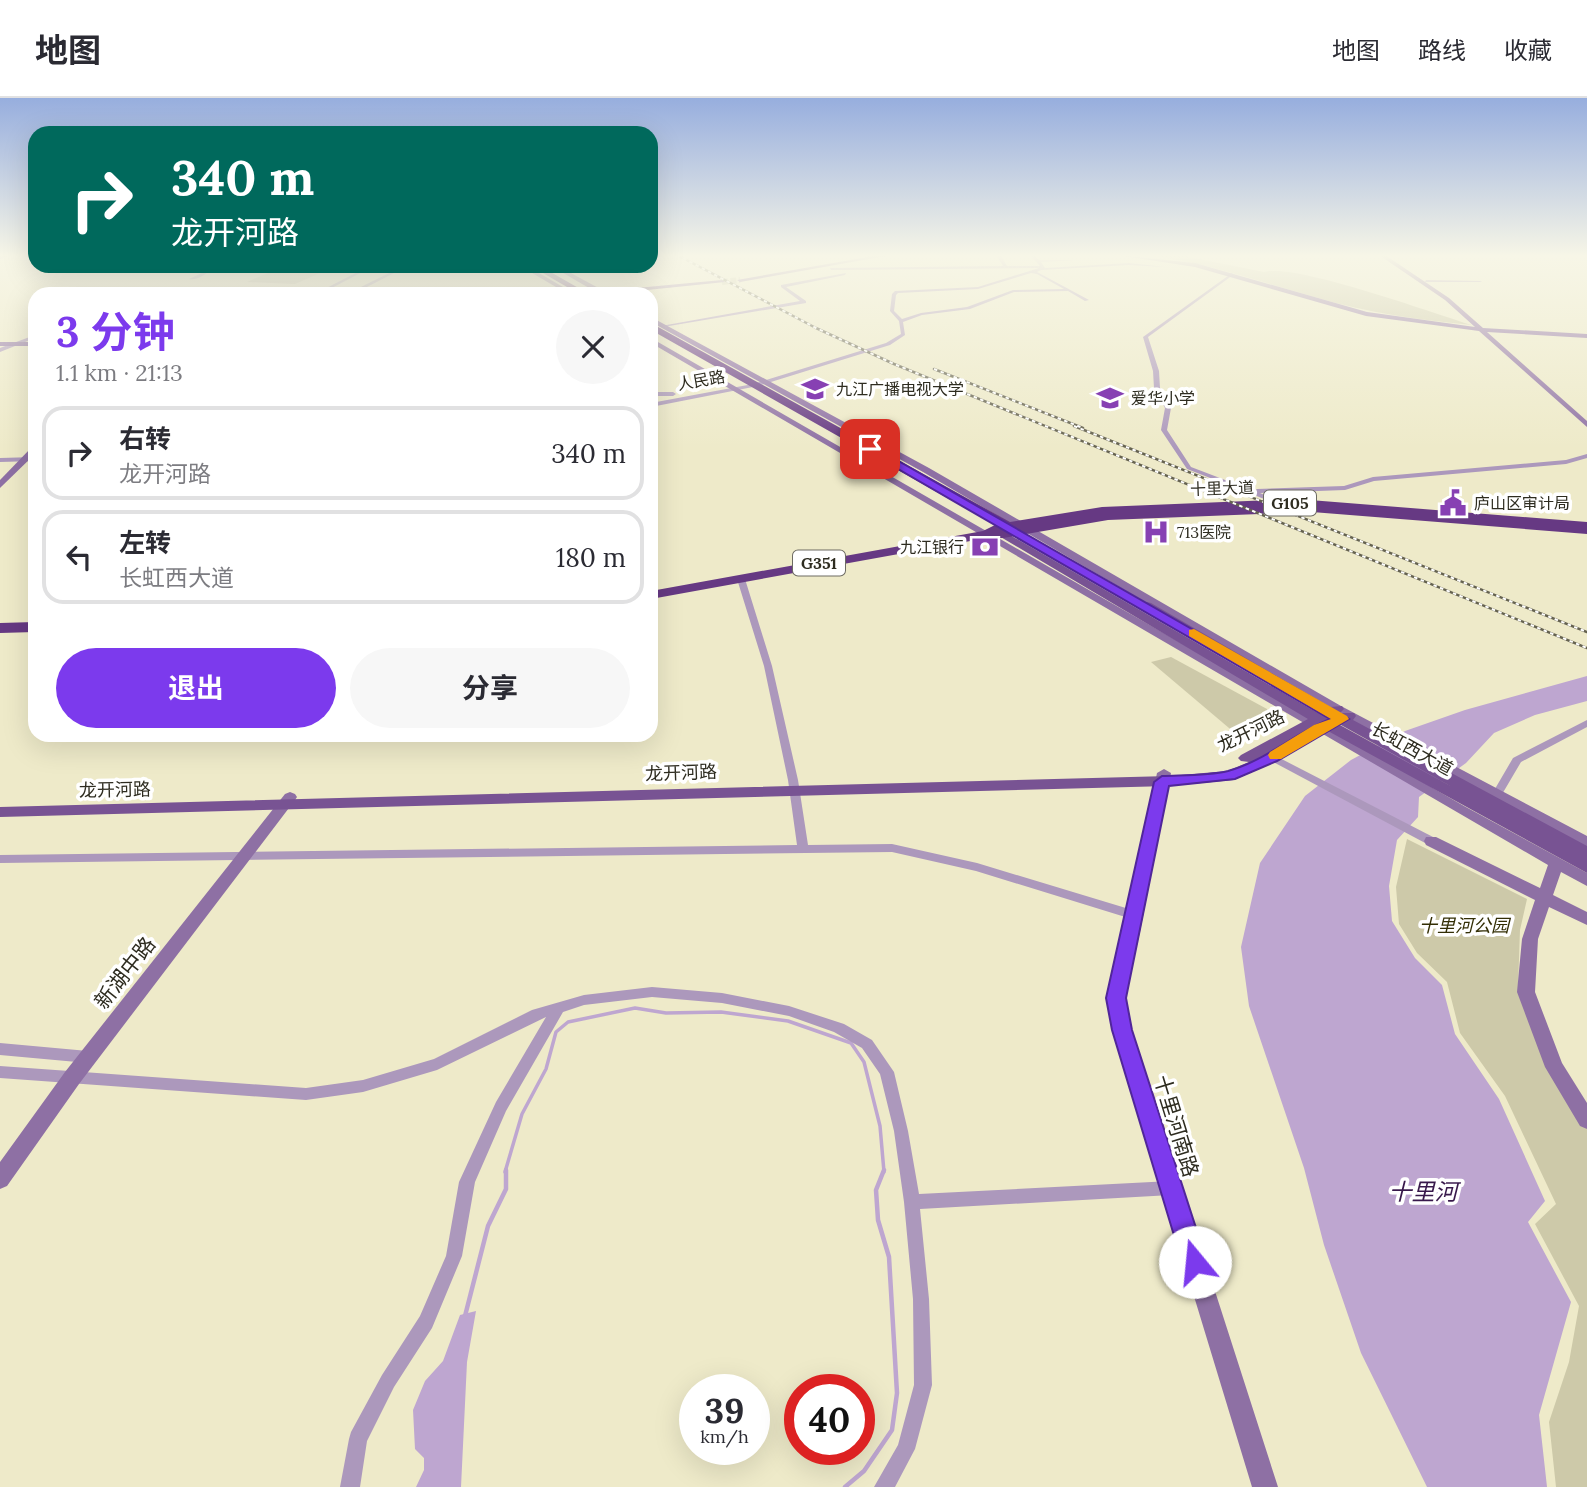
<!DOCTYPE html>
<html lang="zh">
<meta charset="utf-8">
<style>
body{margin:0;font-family:Lora,"Noto Sans SC",serif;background:#f7f7f7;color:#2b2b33;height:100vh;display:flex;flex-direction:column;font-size:26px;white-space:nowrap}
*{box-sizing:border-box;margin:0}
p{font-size:23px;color:#7c7c81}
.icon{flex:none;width:38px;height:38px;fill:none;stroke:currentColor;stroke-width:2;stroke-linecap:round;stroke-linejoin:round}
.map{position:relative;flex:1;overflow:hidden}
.panel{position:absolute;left:28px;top:189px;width:630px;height:455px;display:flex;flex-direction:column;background:#fff;border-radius:21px;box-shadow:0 7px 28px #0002}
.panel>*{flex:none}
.banner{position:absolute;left:28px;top:28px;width:630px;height:147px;border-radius:21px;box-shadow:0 7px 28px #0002;background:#00695c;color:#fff;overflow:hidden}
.speed{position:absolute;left:679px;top:1276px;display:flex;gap:14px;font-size:35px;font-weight:700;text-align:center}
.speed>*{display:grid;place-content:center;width:91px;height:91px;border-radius:50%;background:#fff;box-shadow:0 7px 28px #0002;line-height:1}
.speed small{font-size:18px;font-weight:400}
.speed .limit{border:10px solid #d22;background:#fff;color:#111}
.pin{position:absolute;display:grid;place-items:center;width:60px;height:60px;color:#fff;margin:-30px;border-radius:14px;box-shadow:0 4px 10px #0006}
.me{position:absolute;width:77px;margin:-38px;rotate:343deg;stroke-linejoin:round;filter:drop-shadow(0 0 5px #0008)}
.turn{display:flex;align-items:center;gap:24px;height:147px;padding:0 28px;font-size:32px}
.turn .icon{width:91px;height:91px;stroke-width:2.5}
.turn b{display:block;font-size:49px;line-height:60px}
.round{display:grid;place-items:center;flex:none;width:74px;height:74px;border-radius:37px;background:#f7f7f7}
.headline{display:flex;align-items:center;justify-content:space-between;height:119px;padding:0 28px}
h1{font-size:42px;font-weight:700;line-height:52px;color:#7c3aed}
.primary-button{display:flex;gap:14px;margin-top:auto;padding:14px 28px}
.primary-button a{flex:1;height:80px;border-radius:42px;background:#7c3aed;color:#fff;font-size:28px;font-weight:700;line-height:80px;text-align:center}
.primary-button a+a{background:#f7f7f7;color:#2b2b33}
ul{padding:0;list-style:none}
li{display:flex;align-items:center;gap:21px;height:94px;margin:0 14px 10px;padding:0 14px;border:4px solid #e1e1e2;border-radius:21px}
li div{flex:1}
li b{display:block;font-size:26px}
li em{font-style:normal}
header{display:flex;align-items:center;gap:42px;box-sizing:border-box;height:98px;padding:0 35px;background:#fff;border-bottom:2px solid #e1e1e2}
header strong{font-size:33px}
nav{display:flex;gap:38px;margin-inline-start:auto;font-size:24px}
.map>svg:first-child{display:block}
.green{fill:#cdc9a9}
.water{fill:#bea6d0}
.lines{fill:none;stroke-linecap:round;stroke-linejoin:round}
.stream-far1{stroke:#bea6d0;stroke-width:3.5}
.stream{stroke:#bea6d0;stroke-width:4.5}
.secondary-tunnel{stroke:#c8c4a7;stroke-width:6;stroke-dasharray:6 2.5;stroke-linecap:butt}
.street{fill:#ac98bc;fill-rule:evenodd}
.secondary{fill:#8e70a4;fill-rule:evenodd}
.primary{fill:#785393;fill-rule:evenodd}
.highway{fill:#663983;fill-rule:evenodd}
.rail-casing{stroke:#656250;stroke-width:2.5}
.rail{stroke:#fff;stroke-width:2;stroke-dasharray:3.5;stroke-linecap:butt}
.route{fill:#7c3aed;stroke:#51269a;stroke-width:2}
.slow{fill:#f59e0b}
.labels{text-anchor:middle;stroke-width:7;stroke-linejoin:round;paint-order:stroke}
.far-street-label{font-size:16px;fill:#2e2c20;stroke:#fff}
.far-poi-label{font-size:16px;fill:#2e2c20;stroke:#fff;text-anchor:start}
.shield{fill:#fff;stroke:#6d6b63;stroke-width:2}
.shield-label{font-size:16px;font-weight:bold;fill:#2e2c20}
.street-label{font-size:18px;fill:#2e2c20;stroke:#fff}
.park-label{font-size:18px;font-style:italic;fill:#332e05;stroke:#fff}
.near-street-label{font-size:21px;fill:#2e2c20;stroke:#fff}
.near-water-label{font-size:23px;font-style:italic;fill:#38184b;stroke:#fff}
</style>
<header>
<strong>地图</strong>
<nav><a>地图</a><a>路线</a><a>收藏</a></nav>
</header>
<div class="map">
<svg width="1587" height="1389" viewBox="0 0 1587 1389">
<rect width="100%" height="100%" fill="#eeeac9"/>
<!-- green -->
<g class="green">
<path d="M1146 157H1179L1264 174C1296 165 1432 215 1472 227 1420 222 1368 215 1318 200 1260 184 1206 164 1146 157Z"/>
<path d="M284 168H336L295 186 247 184Z"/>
<path d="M1171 559 1267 611 1270 620 1265 628 1242 641 1151 564Z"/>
<path d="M1407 741 1527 801 1520 832 1518 890 1546 966 1587 1031V1389H1556L1549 1324 1569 1264 1579 1208 1535 1126 1556 1106 1505 998 1460 935 1447 884 1417 855 1399 826 1396 789Z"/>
</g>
<!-- water -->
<g class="water">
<path d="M1587 578V603L1535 617 1494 635 1466 665 1419 699 1418 719 1397 742 1389 788 1392 823 1415 860 1442 887 1455 936 1499 1001 1545 1103 1528 1124 1571 1204 1539 1317 1547 1389H1427L1361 1255 1324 1147 1304 1070 1249 908 1241 849 1260 765 1305 698 1351 662 1405 633 1465 612Z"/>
<path d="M476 1213 467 1264 461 1389H416L424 1372V1360L415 1351 413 1312 425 1283 443 1263 460 1217Z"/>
</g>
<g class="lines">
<!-- stream-far1 -->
<path class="stream-far1" d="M505 1074 522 1016 546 971 556 934 568 924 635 910 666 915 721 914 788 923 851 945 864 964 880 1028 884 1074"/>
<!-- stream -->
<g class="stream">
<path d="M465 1218 488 1128 506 1091V1072"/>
<path d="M845 1389 864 1373 892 1332 897 1295 889 1159 878 1122 876 1092 884 1072"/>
</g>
<!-- secondary-tunnel -->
<path class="secondary-tunnel" d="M722 184 740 182"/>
<!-- street -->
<g class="street">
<path d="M996 157H1034L1039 162H1079L1041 164 1045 170 1129 165 1165 169 1129 167 1041 172 1037 174 1089 202 1085 203 1068 193 1014 194 970 211 922 217 903 224 905 237 890 247 758 288 651 309V305L753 286 886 245 901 236 899 223 890 213 892 196 895 193 978 189 1039 170 831 172 830 170 1003 168ZM1001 158H1031L1040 168H1007ZM1031 175 1037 176 1064 191 1013 192 967 209 921 215 902 221 894 213 896 197 898 195 978 191Z"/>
<path d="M210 168H214C208 175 198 183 189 181L204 174Z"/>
<path d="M369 168H374L320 196H315Z"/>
<path d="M403 168H408L353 196 349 195Z"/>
<path d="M846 175 845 177 786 189 806 203V205L663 229 661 228 800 203 781 189V187Z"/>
<path d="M1232 175 1233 177 1148 239 1159 273 1160 290 1171 310 1167 332 1191 369 1254 393 1257 391 1344 388 1373 379 1566 362 1587 356V360L1566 366 1374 383 1345 392 1260 395 1284 405 1285 406 1282 408 1187 371 1161 332 1165 310 1154 290 1153 273 1143 239Z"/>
<path d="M1426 182 1480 183 1482 184H1425Z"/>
<path d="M144 190 148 191 138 196H132Z"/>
<path d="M35 237V240L0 254V250Z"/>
<path d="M651 294H673L676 296 673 298H651Z"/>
<path d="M35 359V363L0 364V360Z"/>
<path d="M738 479H741L745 481 772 568 798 682 808 747 892 746 977 765 1139 814 1141 817 1139 820 1135 822 976 773 892 754 0 765V757L797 747 788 682 764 568 737 481Z"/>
<path d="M1587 622V629L1521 664 1501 698H1493L1492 696 1513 660Z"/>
<path d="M1266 653 1435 740 1437 743 1431 747 1427 746 1262 658 1261 656 1262 654Z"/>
<path d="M652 889 722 895 789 908 844 926 872 942 894 974 908 1033 919 1096 1171 1083 1176 1085 1179 1090 1176 1095 1171 1097 920 1111 929 1201 932 1287 915 1351 895 1389H874L898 1347 914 1287 913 1201 904 1104 894 1033 880 976 862 950 834 934 789 918 722 905 652 899 584 907 563 914 506 1013 475 1084 462 1158 432 1230 394 1289 367 1343 360 1389H340L349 1341 351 1334 382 1277 420 1218 446 1158 459 1084 496 1004 546 919 437 972 363 994 306 1002 0 980V968L306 990 363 982 434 961 532 912 584 897Z"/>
<path d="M0 945 88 953 93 955 95 959 93 963 88 965 0 957Z"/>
</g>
<!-- secondary -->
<g class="secondary">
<path d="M0 157H11L0 161Z"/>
<path d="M879 157H891L740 184 737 182Z"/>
<path d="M1117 157 1195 165 1367 214 1475 229 1445 202 1379 157H1385L1449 200 1483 230 1587 236V240L1487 234 1587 323V329L1479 233 1366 218 1195 169Z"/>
<path d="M520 168H527L575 196H568Z"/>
<path d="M551 168H558L604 193 722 182 725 184 608 196H586L596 194Z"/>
<path d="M651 219 929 370 1341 608 1587 738V749L1333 614 923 374 651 224Z"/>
<path d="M651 240 1464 708 1587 775V788L1561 774 1553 797 1587 814V827L1549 809 1538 841 1535 894 1562 965 1587 1005V1031L1580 1028 1545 969 1517 894 1522 841 1535 802 1426 747 1424 743 1426 739H1436L1540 790 1548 767 651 245Z"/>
<rect x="0" y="244" width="35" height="4"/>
<path d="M32 349H35V356L0 390V382Z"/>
<path d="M1164 671 1171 675 1140 834 1125 900 1131 932 1278 1389H1252L1113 932 1107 900 1124 834 1157 675Z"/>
<path d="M290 694 295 696 297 699 295 702 79 986 7 1088 0 1091V1064L65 974 285 696Z"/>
</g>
<!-- primary -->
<path class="primary" d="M1003 433 1318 615 1141 508 1147 504 1151 505 1330 609 1342 608 1344 611 1340 615H1354L1356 618 1353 622 1587 748V775L1328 633 1277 663 1234 682 1169 688 0 719V709L1169 678 1227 673 1249 664 1241 663 1238 660 1241 657 1308 621 999 438 998 436ZM1340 627H1341L1456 691Z"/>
<!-- highway -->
<g class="highway">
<path d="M531 168H540L589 196H579Z"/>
<path d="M651 225 1010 424 1102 409 1297 401 1587 424V436L1312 414 1108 422 1003 440H987L651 501V493L983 433 995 427 651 232Z"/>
<path d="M35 524V534L0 535V525Z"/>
</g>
<!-- rail casing -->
<g class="rail-casing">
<g id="rail">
<path d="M677 157 816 230 894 266 1587 550"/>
<path d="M934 271 1083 330"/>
<path d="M1074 328 1587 534"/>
</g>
</g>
<!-- rail -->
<use href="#rail" class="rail"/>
</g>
<!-- sky -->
<linearGradient id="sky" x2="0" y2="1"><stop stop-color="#97aede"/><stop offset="0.45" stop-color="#f7f6e7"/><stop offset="1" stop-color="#f7f6e7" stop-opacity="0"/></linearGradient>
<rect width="1587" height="351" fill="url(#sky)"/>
<!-- route -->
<path class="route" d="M867 349H874L1349 621 1277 663 1235 681 1169 688 1126 900 1132 932 1207 1164 1203 1173 1195 1177 1186 1173 1182 1164 1112 932 1106 900 1154 684 1162 678C1183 677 1207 678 1228 673 1265 663 1295 635 1330 621L867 353Z"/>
<!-- slow -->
<path class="slow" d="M1194 531 1347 618 1349 621 1281 661H1270L1268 657 1270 654 1314 627 1331 621 1189 538V532Z"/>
<!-- icons -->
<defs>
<g id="school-bare" transform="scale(2.1)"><path d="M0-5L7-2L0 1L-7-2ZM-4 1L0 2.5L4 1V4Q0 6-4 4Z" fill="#8740b3" stroke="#fff" stroke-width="2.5" paint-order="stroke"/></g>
<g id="civic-bare" transform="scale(2.1)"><path d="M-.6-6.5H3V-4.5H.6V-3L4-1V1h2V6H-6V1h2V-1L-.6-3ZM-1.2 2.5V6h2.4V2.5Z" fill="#8740b3" stroke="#fff" stroke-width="2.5" paint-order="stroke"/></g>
<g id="hospital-bare" transform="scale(2.1)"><path d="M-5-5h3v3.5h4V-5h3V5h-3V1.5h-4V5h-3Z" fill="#8740b3" stroke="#fff" stroke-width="2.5" paint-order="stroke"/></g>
<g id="bank-bare" transform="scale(2.1)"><path d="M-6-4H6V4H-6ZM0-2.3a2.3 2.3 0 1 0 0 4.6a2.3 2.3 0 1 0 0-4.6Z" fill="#8740b3" stroke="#fff" stroke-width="2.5" paint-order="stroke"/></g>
</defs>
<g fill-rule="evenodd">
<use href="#school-bare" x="815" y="291"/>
<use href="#school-bare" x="1110" y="300"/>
<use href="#civic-bare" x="1453" y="405"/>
<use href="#hospital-bare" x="1156" y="434"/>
<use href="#bank-bare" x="985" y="449"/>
</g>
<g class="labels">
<!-- far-street labels -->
<g class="far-street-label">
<text transform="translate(701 282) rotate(-10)" y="6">人民路</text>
<text transform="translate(1222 390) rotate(-2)" y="6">十里大道</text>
</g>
<!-- far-poi labels -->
<g class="far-poi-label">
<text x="836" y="297">九江广播电视大学</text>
<text x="1131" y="306">爱华小学</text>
<text x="1474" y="411">庐山区审计局</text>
<text x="1177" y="440">713医院</text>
<text x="964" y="455" text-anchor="end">九江银行</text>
</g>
<!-- shield labels -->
<g class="shield">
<rect x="1264" y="392.5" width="52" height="25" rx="5"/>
<rect x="793" y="452.5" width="52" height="25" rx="5"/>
</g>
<g class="shield-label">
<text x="1290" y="411">G105</text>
<text x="819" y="471">G351</text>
</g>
<!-- street labels -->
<g class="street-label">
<text transform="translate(1251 633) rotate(-26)" y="6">龙开河路</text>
<text transform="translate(1412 651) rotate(29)" y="6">长虹西大道</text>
<text transform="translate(681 675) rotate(-2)" y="6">龙开河路</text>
<text transform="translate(115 692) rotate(-1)" y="6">龙开河路</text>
</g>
<!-- park labels -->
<g class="park-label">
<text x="1464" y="834">十里河公园</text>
</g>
<!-- near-street labels -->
<g class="near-street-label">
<text transform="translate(125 875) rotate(-52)" y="7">新湖中路</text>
<text transform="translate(1176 1028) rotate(73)" y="7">十里河南路</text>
</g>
<!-- near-water labels -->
<g class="near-water-label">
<text x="1423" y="1102">十里河</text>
</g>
</g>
</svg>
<div class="speed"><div>39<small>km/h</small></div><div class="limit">40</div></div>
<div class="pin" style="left:870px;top:351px;background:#d93025"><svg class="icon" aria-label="arrive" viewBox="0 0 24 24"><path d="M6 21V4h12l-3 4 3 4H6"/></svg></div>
<svg class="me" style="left:1195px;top:1164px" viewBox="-20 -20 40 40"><circle r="19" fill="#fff"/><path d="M0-13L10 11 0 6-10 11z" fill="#7c3aed"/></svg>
<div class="banner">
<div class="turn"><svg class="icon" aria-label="right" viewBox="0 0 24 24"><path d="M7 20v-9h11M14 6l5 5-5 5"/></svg><div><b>340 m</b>龙开河路</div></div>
</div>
<section class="panel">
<div class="headline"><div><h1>3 分钟</h1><p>1.1 km · 21:13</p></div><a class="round"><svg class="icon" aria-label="close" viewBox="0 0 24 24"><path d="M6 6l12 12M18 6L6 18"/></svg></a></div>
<ul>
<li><svg class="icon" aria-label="right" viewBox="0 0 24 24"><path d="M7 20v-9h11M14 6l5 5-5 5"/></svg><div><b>右转</b><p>龙开河路</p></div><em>340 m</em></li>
<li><svg class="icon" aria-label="left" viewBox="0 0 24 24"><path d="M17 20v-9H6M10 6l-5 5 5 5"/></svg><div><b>左转</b><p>长虹西大道</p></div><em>180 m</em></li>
</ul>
<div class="primary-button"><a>退出</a><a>分享</a></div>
</section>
</div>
